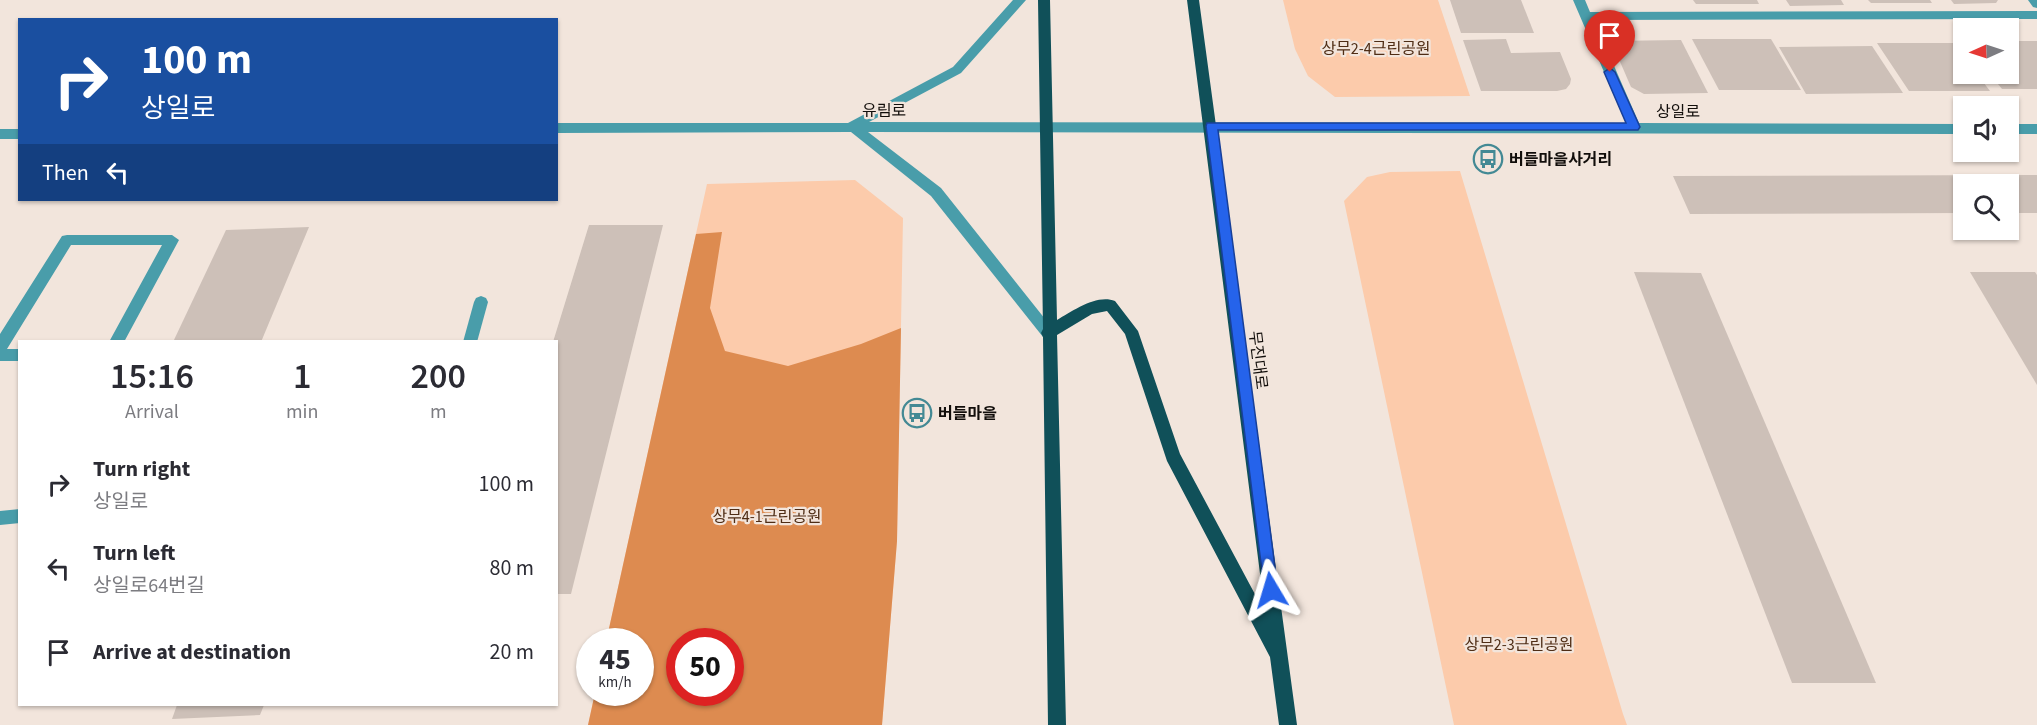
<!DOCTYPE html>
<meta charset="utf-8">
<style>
body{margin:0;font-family:"Source Sans 3","Noto Sans KR",sans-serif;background:#f2f2f3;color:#2b2b33;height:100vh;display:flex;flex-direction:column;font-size:22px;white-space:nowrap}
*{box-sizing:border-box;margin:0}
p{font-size:20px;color:#7c7c81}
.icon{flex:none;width:33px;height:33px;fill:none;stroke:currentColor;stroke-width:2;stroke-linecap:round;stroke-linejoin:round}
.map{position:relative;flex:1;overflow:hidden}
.details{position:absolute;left:18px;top:340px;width:540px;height:366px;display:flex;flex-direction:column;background:#fff;border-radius:0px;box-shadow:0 2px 4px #0004}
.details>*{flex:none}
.banner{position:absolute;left:18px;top:18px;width:540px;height:183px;border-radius:0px;box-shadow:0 2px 4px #0004;background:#1a4fa0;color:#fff;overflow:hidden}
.needle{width:39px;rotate:267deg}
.fabs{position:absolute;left:1953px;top:18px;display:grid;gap:12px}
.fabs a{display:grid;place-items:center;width:66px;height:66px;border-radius:0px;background:#fff;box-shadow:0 2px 4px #0004;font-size:30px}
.speed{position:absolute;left:576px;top:628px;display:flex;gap:12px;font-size:30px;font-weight:700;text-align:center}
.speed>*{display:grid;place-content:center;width:78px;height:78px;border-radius:50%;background:#fff;box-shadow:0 2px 4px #0004;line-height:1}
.speed small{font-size:15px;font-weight:400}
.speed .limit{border:9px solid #d22;background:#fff;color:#111}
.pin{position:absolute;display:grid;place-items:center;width:51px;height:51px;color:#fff;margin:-62px -26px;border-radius:50% 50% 50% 0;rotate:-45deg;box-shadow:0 0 6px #0007}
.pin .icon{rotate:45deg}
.me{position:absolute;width:66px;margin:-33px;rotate:353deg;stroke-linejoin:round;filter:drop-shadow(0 0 4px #0008)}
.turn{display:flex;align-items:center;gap:21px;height:126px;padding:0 24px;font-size:27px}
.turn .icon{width:78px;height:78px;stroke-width:2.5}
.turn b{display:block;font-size:42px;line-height:51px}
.then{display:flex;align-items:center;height:57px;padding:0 24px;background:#0003;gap:12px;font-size:22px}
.eta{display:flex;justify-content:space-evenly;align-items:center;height:102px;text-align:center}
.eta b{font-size:36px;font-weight:600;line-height:42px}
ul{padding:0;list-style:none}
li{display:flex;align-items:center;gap:18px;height:84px;padding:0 24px}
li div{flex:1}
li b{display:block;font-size:22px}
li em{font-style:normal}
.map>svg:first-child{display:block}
.green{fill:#fccbab;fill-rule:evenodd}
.forest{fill:#dd8b50;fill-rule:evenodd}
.building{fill:#cdc0b8}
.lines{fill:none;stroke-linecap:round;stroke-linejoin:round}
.minor{fill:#499daa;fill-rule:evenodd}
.major{fill:#105059;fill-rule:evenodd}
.route{fill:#2563eb;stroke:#184099;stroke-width:1.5}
.labels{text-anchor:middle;stroke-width:4.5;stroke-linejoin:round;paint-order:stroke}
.park-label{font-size:16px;fill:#4f2d15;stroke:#f2e5dc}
.street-label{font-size:16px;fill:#120e0b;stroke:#f2e5dc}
.poi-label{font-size:16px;font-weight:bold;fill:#120e0b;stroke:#f2e5dc;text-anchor:start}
</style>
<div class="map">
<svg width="2037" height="725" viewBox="0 0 2037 725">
<rect width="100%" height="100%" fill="#f2e5dc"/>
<!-- green -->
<g class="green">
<path d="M1283 0H1438L1470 96 1335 97 1308 76 1295 49Z"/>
<path d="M1460 171 1623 714 1627 725H1454L1344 201 1367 177 1390 172Z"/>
<path d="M855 180 903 218 897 541 882 725H588L595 693H640V642H606L707 184ZM680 642H730V693H680Z"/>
</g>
<!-- forest -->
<path class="forest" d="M722 232 710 308 725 351 788 366 861 344 901 328 897 541 882 725H588L595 693H640V642H606L696 234ZM680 642H730V693H680Z"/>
<!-- building -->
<g class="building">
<path d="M1450 0H1521L1534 33H1461Z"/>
<path d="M1693 0H1757L1759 4H1696Z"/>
<path d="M1786 0H1841L1844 5 1790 6Z"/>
<path d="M1868 0H1930L1932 3H1871Z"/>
<path d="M1951 0H1998L1996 3 1954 4Z"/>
<path d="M1506 39 1511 53 1560 52 1571 79 1570 84 1566 89 1557 91H1481L1463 40Z"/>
<path d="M1692 39H1771L1801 90H1719Z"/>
<path d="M1681 40 1708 93 1644 94 1631 87 1611 41Z"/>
<path d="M2008 41H2037V89H2002L1990 74H2008Z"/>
<path d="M1877 43H1955L1964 54V74H1977L1990 91H1909Z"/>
<path d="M1872 46 1903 93 1806 94 1779 47Z"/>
<path d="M2037 175V213H2008V184H1964V213L1690 214 1673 176Z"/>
<path d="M589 225H663L571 594H556V342H553Z"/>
<path d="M309 227 261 342H173L226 230Z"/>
<path d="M1634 272 1701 273 1876 683H1792Z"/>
<path d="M1970 272H2035L2037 275V385Z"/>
<path d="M177 705H264L260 715 172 719Z"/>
</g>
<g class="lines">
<!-- minor -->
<g class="minor">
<path d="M1013 0H1026L961 73 869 122 1626 123 1573 0H1585L1590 12 2037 11V19L1594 20 1639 123 1964 124V134L868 132 941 188 1053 329 1055 333 1053 337H1043L931 196 851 132 556 133V123H848L953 67Z"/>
<path d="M2028 0H2037V8L2033 7Z"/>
<rect x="2008" y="124" width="29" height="10"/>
<rect x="0" y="129" width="20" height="10"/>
<path d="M67 235H172L179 240 124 342H109L162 245H71L7 349H20V361H0V334L62 236Z"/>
<path d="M481 296 486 298 488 302 477 342H463L474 302 476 298Z"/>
<path d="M20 509V523L0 525V511Z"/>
</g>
<!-- major -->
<path class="major" d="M1038 0H1050L1057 320C1073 311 1096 294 1115 301L1138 331 1180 454 1265 613 1187 0H1199L1297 725H1279L1270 657 1167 461 1125 334 1107 311 1092 314 1057 335 1066 725H1048L1043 337 1041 333 1043 329Z"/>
</g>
<!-- route -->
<path class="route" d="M1610 68 1615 72 1640 127 1638 130H1218L1278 590 1276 595 1271 597 1265 595 1206 126 1207 123H1626L1604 72Z"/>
<!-- icons -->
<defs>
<g id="bus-ring" transform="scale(1.5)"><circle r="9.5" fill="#f2e5dc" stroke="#438994" stroke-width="1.5"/><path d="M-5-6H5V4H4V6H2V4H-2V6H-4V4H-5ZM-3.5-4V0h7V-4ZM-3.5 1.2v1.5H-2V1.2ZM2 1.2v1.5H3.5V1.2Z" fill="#438994"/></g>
</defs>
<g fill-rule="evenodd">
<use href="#bus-ring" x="1488" y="159"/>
<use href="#bus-ring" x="917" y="413"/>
</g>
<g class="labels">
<!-- park labels -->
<g class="park-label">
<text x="1376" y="54">상무2-4근린공원</text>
<text x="767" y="522">상무4-1근린공원</text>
<text x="1519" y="650">상무2-3근린공원</text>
</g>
<!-- street labels -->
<g class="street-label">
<text x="884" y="116">유림로</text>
<text x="1678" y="117">상일로</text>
<text transform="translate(1259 360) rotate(83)" y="6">무진대로</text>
</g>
<!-- poi labels -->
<g class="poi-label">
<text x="1509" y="165">버들마을사거리</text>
<text x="938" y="419">버들마을</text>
</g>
</g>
</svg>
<div class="fabs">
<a><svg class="needle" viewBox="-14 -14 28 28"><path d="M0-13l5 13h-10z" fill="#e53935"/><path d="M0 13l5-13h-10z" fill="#7c7c81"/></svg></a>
<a><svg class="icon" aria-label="sound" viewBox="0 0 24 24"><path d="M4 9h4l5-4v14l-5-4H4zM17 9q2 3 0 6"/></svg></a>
<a><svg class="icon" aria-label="search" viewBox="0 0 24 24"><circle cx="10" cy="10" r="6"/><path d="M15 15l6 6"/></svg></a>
</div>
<div class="speed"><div>45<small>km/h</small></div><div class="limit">50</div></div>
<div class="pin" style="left:1610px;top:72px;background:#d93025"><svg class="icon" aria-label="arrive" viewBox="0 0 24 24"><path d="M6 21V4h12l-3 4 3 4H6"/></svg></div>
<svg class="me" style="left:1271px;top:590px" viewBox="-20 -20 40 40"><path d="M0-17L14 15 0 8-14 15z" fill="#2563eb" stroke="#fff" stroke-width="4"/></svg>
<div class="banner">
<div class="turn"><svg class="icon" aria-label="right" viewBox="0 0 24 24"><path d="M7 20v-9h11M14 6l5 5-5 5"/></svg><div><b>100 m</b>상일로</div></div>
<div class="then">Then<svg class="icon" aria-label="left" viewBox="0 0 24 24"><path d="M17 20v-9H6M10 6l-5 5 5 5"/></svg></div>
</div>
<section class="details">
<div class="eta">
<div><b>15:16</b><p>Arrival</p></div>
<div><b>1</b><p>min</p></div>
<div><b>200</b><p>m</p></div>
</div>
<ul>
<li><svg class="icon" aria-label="right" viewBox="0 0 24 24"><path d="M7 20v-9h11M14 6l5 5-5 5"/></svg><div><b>Turn right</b><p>상일로</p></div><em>100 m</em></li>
<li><svg class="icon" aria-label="left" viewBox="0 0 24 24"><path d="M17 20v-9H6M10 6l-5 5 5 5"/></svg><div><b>Turn left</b><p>상일로64번길</p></div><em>80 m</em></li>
<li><svg class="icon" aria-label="arrive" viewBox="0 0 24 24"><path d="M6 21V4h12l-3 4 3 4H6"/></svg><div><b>Arrive at destination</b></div><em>20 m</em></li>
</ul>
</section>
</div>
